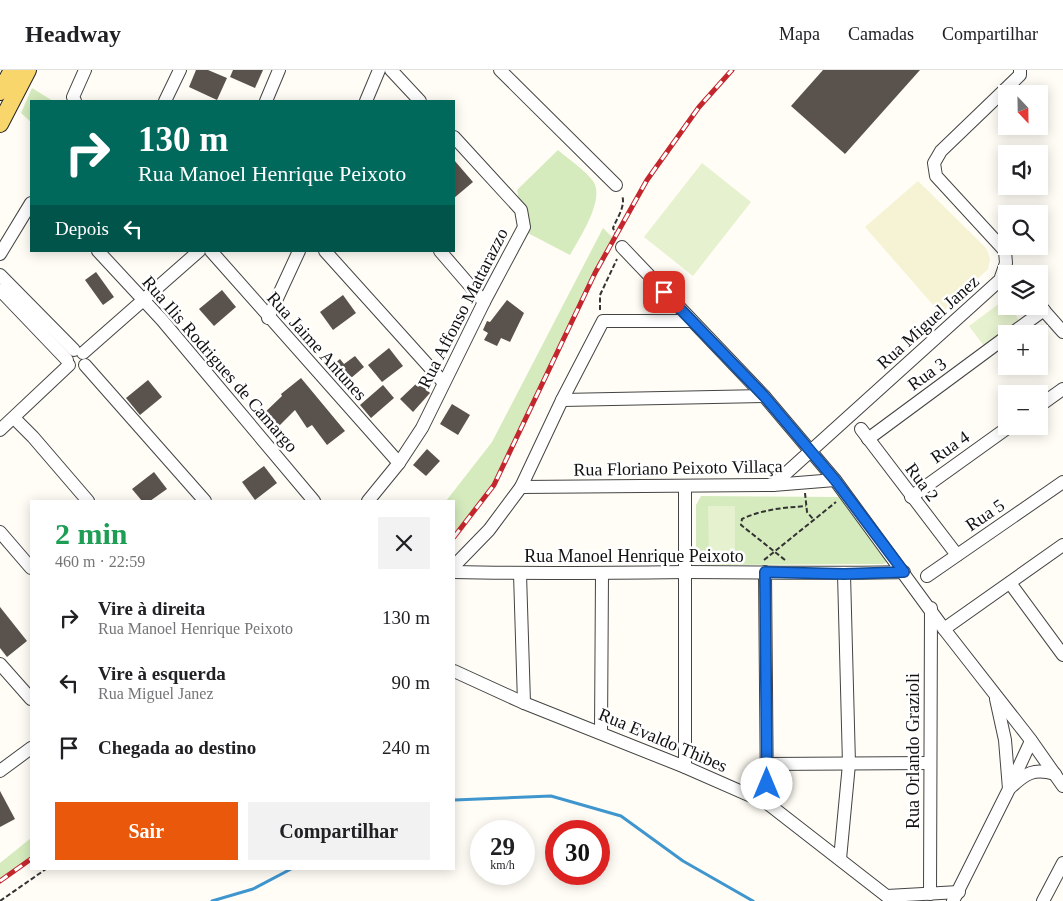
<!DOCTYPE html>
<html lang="pt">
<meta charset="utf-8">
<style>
body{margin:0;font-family:Georgia,serif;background:#f2f2f2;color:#202124;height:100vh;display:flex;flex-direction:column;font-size:19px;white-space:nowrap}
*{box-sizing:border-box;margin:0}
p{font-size:16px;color:#757577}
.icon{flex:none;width:28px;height:28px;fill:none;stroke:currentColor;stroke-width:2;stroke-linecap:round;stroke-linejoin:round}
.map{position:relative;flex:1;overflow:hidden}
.sheet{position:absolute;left:30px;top:430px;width:425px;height:370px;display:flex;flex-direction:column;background:#fff;border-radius:0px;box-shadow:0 2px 12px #0003}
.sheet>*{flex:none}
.top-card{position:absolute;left:30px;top:30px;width:425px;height:152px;border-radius:0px;box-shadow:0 2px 12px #0003;background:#00695c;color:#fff;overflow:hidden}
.needle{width:32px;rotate:158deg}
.tools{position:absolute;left:998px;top:15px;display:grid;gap:10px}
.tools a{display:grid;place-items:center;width:50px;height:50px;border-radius:0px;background:#fff;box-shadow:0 2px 12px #0003;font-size:25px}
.speed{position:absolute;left:470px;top:750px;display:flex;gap:10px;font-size:25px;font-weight:700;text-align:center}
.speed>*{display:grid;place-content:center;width:65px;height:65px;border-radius:50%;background:#fff;box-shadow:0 2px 12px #0003;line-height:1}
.speed small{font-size:12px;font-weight:400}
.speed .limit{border:8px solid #d22;background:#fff;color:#111}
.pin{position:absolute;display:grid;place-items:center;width:42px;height:42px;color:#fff;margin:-21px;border-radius:10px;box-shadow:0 2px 8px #0006}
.me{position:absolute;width:55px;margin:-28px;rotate:0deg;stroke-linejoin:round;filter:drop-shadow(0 0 4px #0008)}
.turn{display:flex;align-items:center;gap:18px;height:105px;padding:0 25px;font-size:22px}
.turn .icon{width:65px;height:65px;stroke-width:2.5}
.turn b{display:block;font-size:35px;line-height:42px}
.then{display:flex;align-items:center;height:48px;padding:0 25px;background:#0003;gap:10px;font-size:19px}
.round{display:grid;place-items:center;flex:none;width:52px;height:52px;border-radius:0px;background:#f2f2f2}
.overview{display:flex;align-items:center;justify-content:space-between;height:85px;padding:0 25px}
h1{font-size:30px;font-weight:700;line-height:38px;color:#1e9e55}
.cta{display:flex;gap:10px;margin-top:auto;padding:10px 25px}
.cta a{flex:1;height:58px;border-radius:0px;background:#ea580c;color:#fff;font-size:20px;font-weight:700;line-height:58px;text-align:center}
.cta a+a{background:#f2f2f2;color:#202124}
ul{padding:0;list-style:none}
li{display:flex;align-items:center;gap:15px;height:65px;padding:0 25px}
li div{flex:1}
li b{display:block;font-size:19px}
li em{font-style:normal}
header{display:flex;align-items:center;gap:30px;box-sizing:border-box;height:70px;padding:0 25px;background:#fff;border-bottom:1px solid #e0e0e0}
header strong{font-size:24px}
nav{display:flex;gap:28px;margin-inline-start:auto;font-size:18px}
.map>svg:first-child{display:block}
.farmland{fill:#f6f3d4}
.green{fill:#d5ebbd}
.pitch{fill:#e6f2cf}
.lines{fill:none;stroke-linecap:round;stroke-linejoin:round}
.stream{stroke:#3f96cf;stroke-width:3}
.building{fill:#5a524d}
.minor-casing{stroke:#444;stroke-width:14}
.major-casing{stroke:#222;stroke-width:18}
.path{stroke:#333;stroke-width:2;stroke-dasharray:5 2.5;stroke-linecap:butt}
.minor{stroke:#fff;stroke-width:12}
.major{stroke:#f9d66b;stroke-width:16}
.rail-casing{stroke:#c4262e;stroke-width:5}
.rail{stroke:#fff;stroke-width:3;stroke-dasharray:9;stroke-linecap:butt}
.route-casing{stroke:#114b97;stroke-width:12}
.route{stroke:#1a73e8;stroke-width:9}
.labels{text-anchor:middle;stroke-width:5;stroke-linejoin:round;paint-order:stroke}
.street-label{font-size:18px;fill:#111;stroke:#fff}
</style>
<header>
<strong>Headway</strong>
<nav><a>Mapa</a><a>Camadas</a><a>Compartilhar</a></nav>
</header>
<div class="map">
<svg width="1063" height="831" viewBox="0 0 1063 831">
<rect width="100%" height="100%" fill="#fffdf5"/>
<!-- farmland -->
<path class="farmland" d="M918 111 986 178 990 189 988 199 941 244 865 157Z"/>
<!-- green -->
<g class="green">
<path d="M32 18 53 31H31V52L21 43Z"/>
<path d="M558 80C568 89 585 100 593 111 606 128 579 169 570 185L522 160 521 140 517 120Z"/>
<path d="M603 158 614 169 595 203 494 415 454 467V431H446L492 372Z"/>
<path d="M701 426 840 427 889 491 883 494 706 495 701 493 696 485V435Z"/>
<path d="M31 768V789L0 811V793Z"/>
</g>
<!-- pitch -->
<g class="pitch">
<path d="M702 93 751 132 693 206 644 167Z"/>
<path d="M1004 230 1006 236H1009L1019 250 984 276 969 256Z"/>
<path d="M708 436H735V487H709Z"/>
</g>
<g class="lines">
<!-- stream -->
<g class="stream">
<path d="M454 730 551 726 621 746 683 791 753 831"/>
<path d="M212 831 253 819 291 799"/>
</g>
</g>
<!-- building -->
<g class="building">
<path d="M196 0H208L227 8 217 30 189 17Z"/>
<path d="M233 0H263L255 18 230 7Z"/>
<path d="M823 0H920L845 84 791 36Z"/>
<path d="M454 90 473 112 454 128Z"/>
<path d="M96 202 114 227 103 235 85 210Z"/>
<path d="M222 220 236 237 214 256 199 239Z"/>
<path d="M343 225 356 243 333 260 320 242Z"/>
<path d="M507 230 524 243 510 272 501 268 497 276 484 270 488 263 483 260 487 251 490 252Z"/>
<path d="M389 278 403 296 382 312 368 295Z"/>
<path d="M355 286 364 297 344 314 330 297 340 289 344 294Z"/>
<path d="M301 308 345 361 327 375 312 355 307 358 295 340 274 361 260 347 282 326 281 324Z"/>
<path d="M148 310 162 327 140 345 126 328Z"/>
<path d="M419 311 430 323 413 342 400 329Z"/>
<path d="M383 315 394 328 371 348 360 335Z"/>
<path d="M452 334 470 345 458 365 440 354Z"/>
<path d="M427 379 440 391 426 406 413 395Z"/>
<path d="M264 396 277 413 255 430 242 412Z"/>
<path d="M154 402 167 419 150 431H142L132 419Z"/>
<path d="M0 537 27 571 7 587 0 578Z"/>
<path d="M0 721 15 749 0 757Z"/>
</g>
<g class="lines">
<!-- minor casing -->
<g class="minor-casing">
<g id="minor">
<path d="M391 0 420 31"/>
<path d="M500 0 616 115"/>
<path d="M75 31 73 27 85 0"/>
<path d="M165 31 180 0"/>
<path d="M266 31 279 0"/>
<path d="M366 31 379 0"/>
<path d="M622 177 764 326 835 410 944 559 1030 669 1063 716"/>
<path d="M98 181 162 250 314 431"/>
<path d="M211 181 399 393"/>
<path d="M325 181 443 312"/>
<path d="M440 181 484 232"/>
<path d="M0 184 31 133"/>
<path d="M0 205 74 280"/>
<path d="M0 220 67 290"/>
<path d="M1039 235 1063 262"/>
<path d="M268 248 299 181"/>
<path d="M1011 264 1044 240"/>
<path d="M83 283 199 181"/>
<path d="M85 295 205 431"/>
<path d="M562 330 764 326"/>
<path d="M1039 336 1063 319"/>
<path d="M14 348 33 367 88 431"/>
<path d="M861 359 957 485"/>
<path d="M0 360 69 295"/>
<path d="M868 369 1006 267"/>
<path d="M773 415 1000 210 1006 193 1005 181 936 106 934 93 941 81 1020 5V0"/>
<path d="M521 417 773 415 835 410"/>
<path d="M685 417V697"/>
<path d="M911 427 1010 356"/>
<path d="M368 431 399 393 422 358 484 232 524 157 521 140 454 67"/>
<path d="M0 462 31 498"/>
<path d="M454 496 489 460 521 417 562 330 603 251H691"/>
<path d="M454 502C531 504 609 503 686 502 759 502 831 504 904 502"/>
<path d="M765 502 767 733"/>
<path d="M520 504 524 633"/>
<path d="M927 506 1063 412"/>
<path d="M1010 513 1063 585"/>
<path d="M944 559 1063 475"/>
<path d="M0 594 31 629"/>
<path d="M454 601 524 633 685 697 767 733 893 831"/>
<path d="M601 662 602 504"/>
<path d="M767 694 929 693"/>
<path d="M0 701 31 678"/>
<path d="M1010 716 1031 671"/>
<path d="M1011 717C1026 703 1034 698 1055 704"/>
<path d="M840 789 849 694 844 504"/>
<path d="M930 824 931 538"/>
<path d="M887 826 959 822"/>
<path d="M953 831 1009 719 1005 670 996 629"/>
<path d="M1043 831 1063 793"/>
</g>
</g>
<!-- major casing -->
<g class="major-casing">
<g id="major">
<path d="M0 22 12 0"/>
<path d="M0 54 28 0"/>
</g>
</g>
<!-- path -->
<g class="path">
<path d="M617 167 613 158C617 148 626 136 622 125"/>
<path d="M600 240V225L617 189"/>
<path d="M805 423 807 442 814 450"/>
<path d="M764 490 836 432"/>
<path d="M785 490 741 455 742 449C764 439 782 438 806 436"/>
<path d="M0 831 46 799"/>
</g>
<!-- minor -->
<use href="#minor" class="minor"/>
<!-- major -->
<use href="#major" class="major"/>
<!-- rail casing -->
<g class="rail-casing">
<g id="rail">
<path d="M454 467 494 415 595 203 647 110 699 37 732 0"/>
<path d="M0 811 31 789"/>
</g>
</g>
<!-- rail -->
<use href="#rail" class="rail"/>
</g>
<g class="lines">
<!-- route casing -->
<g class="route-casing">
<path id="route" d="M664 222 764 326 835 410 904 502 844 504 765 502 767 714"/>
</g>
<!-- route -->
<use href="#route" class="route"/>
</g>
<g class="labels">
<!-- street labels -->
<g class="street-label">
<text transform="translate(463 238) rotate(-63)" y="6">Rua Affonso Mattarazzo</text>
<text transform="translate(928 252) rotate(-42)" y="6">Rua Miguel Janez</text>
<text transform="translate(317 276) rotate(48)" y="6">Rua Jaime Antunes</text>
<text transform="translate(220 294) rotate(49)" y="6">Rua Ilis Rodrigues de Camargo</text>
<text transform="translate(927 304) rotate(-36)" y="6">Rua 3</text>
<text transform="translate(950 377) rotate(-35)" y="6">Rua 4</text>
<text transform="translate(678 398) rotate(-1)" y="6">Rua Floriano Peixoto Villaça</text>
<text transform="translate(922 412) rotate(53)" y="6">Rua 2</text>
<text transform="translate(985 445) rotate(-34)" y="6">Rua 5</text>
<text x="634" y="492">Rua Manoel Henrique Peixoto</text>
<text transform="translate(663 670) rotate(23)" y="6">Rua Evaldo Thibes</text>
<text transform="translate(913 681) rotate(-90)" y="6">Rua Orlando Grazioli</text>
</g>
</g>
</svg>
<div class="tools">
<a><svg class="needle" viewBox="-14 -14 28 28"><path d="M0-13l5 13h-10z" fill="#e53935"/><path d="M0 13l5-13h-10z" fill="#757577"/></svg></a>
<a><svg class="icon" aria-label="sound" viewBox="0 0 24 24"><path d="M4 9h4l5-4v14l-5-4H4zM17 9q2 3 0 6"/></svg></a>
<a><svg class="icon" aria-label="search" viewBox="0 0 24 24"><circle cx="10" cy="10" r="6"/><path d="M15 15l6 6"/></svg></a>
<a><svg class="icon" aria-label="layers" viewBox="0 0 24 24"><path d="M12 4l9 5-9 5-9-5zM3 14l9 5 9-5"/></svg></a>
<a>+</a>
<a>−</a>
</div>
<div class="speed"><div>29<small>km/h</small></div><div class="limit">30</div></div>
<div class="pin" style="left:664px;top:222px;background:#d93025"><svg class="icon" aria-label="arrive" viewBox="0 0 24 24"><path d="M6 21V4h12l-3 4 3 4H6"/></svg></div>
<svg class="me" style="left:767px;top:714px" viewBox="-20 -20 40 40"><circle r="19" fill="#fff"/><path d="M0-13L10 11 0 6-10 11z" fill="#1a73e8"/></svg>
<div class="top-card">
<div class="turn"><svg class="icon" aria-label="right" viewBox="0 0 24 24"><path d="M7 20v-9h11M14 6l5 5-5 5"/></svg><div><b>130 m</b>Rua Manoel Henrique Peixoto</div></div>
<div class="then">Depois<svg class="icon" aria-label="left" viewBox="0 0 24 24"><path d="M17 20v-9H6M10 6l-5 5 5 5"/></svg></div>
</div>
<section class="sheet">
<div class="overview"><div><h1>2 min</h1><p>460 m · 22:59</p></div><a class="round"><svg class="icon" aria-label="close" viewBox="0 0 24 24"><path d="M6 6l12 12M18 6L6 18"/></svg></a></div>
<ul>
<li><svg class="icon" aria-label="right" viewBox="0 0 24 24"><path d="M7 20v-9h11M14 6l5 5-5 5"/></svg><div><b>Vire à direita</b><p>Rua Manoel Henrique Peixoto</p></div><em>130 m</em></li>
<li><svg class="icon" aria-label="left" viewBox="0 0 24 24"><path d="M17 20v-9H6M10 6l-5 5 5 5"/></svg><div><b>Vire à esquerda</b><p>Rua Miguel Janez</p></div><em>90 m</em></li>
<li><svg class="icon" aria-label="arrive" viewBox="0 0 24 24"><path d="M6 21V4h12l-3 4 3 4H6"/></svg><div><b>Chegada ao destino</b></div><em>240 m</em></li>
</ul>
<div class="cta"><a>Sair</a><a>Compartilhar</a></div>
</section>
</div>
